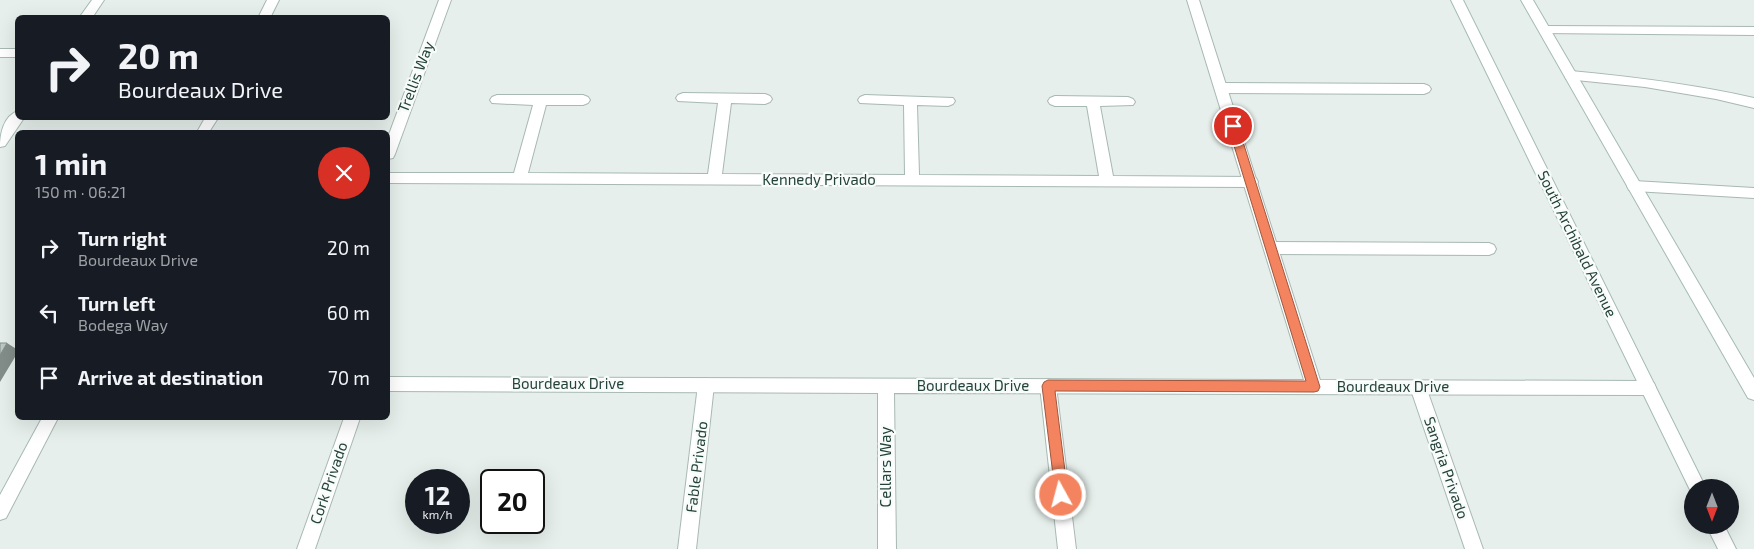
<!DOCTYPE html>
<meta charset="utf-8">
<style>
body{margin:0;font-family:"Exo 2",sans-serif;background:#242831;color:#f1f3f6;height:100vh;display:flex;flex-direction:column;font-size:19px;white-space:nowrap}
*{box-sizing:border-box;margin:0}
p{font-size:16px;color:#9ea1a6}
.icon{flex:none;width:28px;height:28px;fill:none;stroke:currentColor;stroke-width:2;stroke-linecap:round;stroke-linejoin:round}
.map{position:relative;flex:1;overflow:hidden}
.side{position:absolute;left:15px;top:130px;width:375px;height:290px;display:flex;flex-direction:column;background:#171b24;border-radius:8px;box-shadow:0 5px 20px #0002}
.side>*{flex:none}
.banner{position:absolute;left:15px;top:15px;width:375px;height:105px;border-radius:8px;box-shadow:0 5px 20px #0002;background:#171b24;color:#f1f3f6;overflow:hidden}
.needle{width:32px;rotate:180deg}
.controls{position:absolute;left:1684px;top:479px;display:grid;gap:10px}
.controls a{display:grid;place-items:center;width:55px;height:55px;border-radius:50%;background:#171b24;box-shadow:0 5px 20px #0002;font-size:25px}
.speed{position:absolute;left:405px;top:469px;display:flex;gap:10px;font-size:25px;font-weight:700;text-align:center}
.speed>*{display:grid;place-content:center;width:65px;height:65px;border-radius:50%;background:#171b24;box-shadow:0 5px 20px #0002;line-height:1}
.speed small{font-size:12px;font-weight:400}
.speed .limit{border:2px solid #111;border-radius:8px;background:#fff;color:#111}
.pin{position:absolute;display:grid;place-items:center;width:42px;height:42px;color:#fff;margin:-21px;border:2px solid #fff;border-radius:50%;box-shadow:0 1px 5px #0007}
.me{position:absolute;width:55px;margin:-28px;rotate:353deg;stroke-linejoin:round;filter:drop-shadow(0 0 4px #0008)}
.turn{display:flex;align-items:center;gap:18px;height:105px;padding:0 20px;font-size:22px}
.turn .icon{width:65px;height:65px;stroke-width:2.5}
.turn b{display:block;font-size:35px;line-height:42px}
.round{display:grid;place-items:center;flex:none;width:52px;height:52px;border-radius:26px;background:#242831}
.headline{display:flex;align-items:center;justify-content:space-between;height:85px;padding:0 20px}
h1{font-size:30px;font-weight:700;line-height:38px}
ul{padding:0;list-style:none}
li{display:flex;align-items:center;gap:15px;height:65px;padding:0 20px}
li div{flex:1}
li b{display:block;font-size:19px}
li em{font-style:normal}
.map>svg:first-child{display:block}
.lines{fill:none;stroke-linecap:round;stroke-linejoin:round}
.lane-casing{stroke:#a8b8b2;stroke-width:2}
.street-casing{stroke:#a8b8b2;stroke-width:2}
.secondary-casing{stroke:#a4bbb3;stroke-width:2}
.lane{fill:#fff;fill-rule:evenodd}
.street{fill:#fff;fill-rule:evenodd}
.secondary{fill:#fff;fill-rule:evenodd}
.shaded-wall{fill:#838d89}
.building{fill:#bbcac4;stroke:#838d89}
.route{fill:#f4845f;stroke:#9f563e}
.labels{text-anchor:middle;stroke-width:4.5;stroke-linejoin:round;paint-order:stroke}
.street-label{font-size:15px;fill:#24423a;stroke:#f7fbf9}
</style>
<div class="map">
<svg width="1754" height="549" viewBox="0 0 1754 549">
<rect width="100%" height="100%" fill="#e6efeb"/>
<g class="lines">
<!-- lane casing -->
<g class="lane-casing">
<g id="lane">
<path d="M1545 26 1754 27V35L1541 33 1539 30 1541 27Z"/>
<path d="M1571 71C1634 77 1693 84 1754 98V108L1716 99 1645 87 1566 79 1565 76 1566 73Z"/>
<path d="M1221 83 1424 84 1429 86 1431 89 1429 92 1424 94 1221 93 1216 91 1215 88 1216 85Z"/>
<path d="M683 93 765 94 770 96 772 99 770 102 765 104 731 103 722 174 905 175 904 105 860 103 858 100 860 97 865 95 953 98 955 101 953 104 948 106 917 105 919 175 1099 176 1087 106H1055L1050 104 1048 101 1050 98 1055 96 1128 97 1133 99 1135 102 1133 105 1100 106 1113 176 1251 177 1256 178 1258 182 1256 186 1251 187 388 183V173H514L533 105 492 103 490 100 492 97 497 95H583L588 97 590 100 588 103 583 105H546L528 173 708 174 718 103 678 101 676 98 678 95Z"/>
<path d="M1634 181 1754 188V198L1634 191 1629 190 1627 186 1629 182Z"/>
<path d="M1271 242 1489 243 1494 245 1496 249 1494 253 1489 255 1271 254 1266 252 1264 248 1266 244Z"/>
<path d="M706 378 712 380 714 385 696 549H678L698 385 700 380Z"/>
<path d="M1048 379 1054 381 1056 386 1076 549H1058L1040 386 1042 381Z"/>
<path d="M1418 380 1424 382 1426 387 1483 549H1465L1410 387 1412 382Z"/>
<path d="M344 418H360L315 549H297Z"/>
</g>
</g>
<!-- street casing -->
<g class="street-casing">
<g id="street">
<path d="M267 0H279L270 18H258Z"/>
<path d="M439 0H451L395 154 393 158 388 159V137Z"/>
<path d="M1187 0H1199L1320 380 1648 381 1654 383 1656 388 1654 393 1648 395 894 393 896 549H878V393L388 391V377L1304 380Z"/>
<rect x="0" y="49" width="18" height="8"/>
<path d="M205 118H218L209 132H197Z"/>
<path d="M42 418H58L6 518 0 520V495Z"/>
</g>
</g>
<!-- secondary casing -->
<g class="secondary-casing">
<g id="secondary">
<path d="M92 0H104L92 18H79Z"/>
<path d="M1451 0H1463L1703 482 1705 488H1692V494Z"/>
<path d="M1521 0H1533L1754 378V400L1748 398Z"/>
<path d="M18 111V118H24L5 146 0 147C0 135 3 116 18 111Z"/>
<path d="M1706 525H1724L1736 549H1718Z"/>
</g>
</g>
<!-- lane -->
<use href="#lane" class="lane"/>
<!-- street -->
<use href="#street" class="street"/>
<!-- secondary -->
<use href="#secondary" class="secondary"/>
</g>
<!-- shaded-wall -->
<path class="shaded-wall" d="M7 343 18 350V352L0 382V355Z"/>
<!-- building -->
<path class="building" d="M0 343H7L0 355Z"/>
<!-- route -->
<path class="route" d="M1233 122 1238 126 1320 387 1318 391 1314 392 1055 391 1068 495 1066 499 1061 501 1056 499 1042 386 1044 382 1048 380 1306 381 1228 126Z"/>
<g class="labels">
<!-- street labels -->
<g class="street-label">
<text transform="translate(416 77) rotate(-69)" y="5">Trellis Way</text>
<text x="819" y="185">Kennedy Privado</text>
<text transform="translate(1577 244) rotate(64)" y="5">South Archibald Avenue</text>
<text x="568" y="389">Bourdeaux Drive</text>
<text x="973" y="391">Bourdeaux Drive</text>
<text x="1393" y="392">Bourdeaux Drive</text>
<text transform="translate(697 467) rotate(-83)" y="5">Fable Privado</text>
<text transform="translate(886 467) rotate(-90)" y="5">Cellars Way</text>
<text transform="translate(1446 468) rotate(71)" y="5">Sangria Privado</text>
<text transform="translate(329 483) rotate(-71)" y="5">Cork Privado</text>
</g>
</g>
</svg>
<div class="controls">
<a><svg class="needle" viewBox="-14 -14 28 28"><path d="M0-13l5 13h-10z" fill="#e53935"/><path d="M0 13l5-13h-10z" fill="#9ea1a6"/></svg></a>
</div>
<div class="speed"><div>12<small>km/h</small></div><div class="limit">20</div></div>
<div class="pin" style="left:1233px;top:126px;background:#d93025"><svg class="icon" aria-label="arrive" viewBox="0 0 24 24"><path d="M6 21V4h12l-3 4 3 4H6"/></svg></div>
<svg class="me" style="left:1061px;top:495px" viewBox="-20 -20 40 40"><circle r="17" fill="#f4845f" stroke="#fff" stroke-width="3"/><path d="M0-11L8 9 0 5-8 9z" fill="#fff"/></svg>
<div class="banner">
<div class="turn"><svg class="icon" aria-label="right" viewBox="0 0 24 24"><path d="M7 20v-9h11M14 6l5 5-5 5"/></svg><div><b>20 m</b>Bourdeaux Drive</div></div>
</div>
<section class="side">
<div class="headline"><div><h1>1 min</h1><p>150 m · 06:21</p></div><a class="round" style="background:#d93025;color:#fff"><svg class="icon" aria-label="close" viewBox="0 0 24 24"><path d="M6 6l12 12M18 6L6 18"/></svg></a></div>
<ul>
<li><svg class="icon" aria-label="right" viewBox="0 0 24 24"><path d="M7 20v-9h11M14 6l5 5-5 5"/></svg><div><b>Turn right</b><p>Bourdeaux Drive</p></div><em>20 m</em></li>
<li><svg class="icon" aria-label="left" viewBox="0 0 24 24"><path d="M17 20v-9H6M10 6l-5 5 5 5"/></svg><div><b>Turn left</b><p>Bodega Way</p></div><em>60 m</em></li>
<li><svg class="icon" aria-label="arrive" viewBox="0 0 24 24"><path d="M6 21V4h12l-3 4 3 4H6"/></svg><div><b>Arrive at destination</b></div><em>70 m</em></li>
</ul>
</section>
</div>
